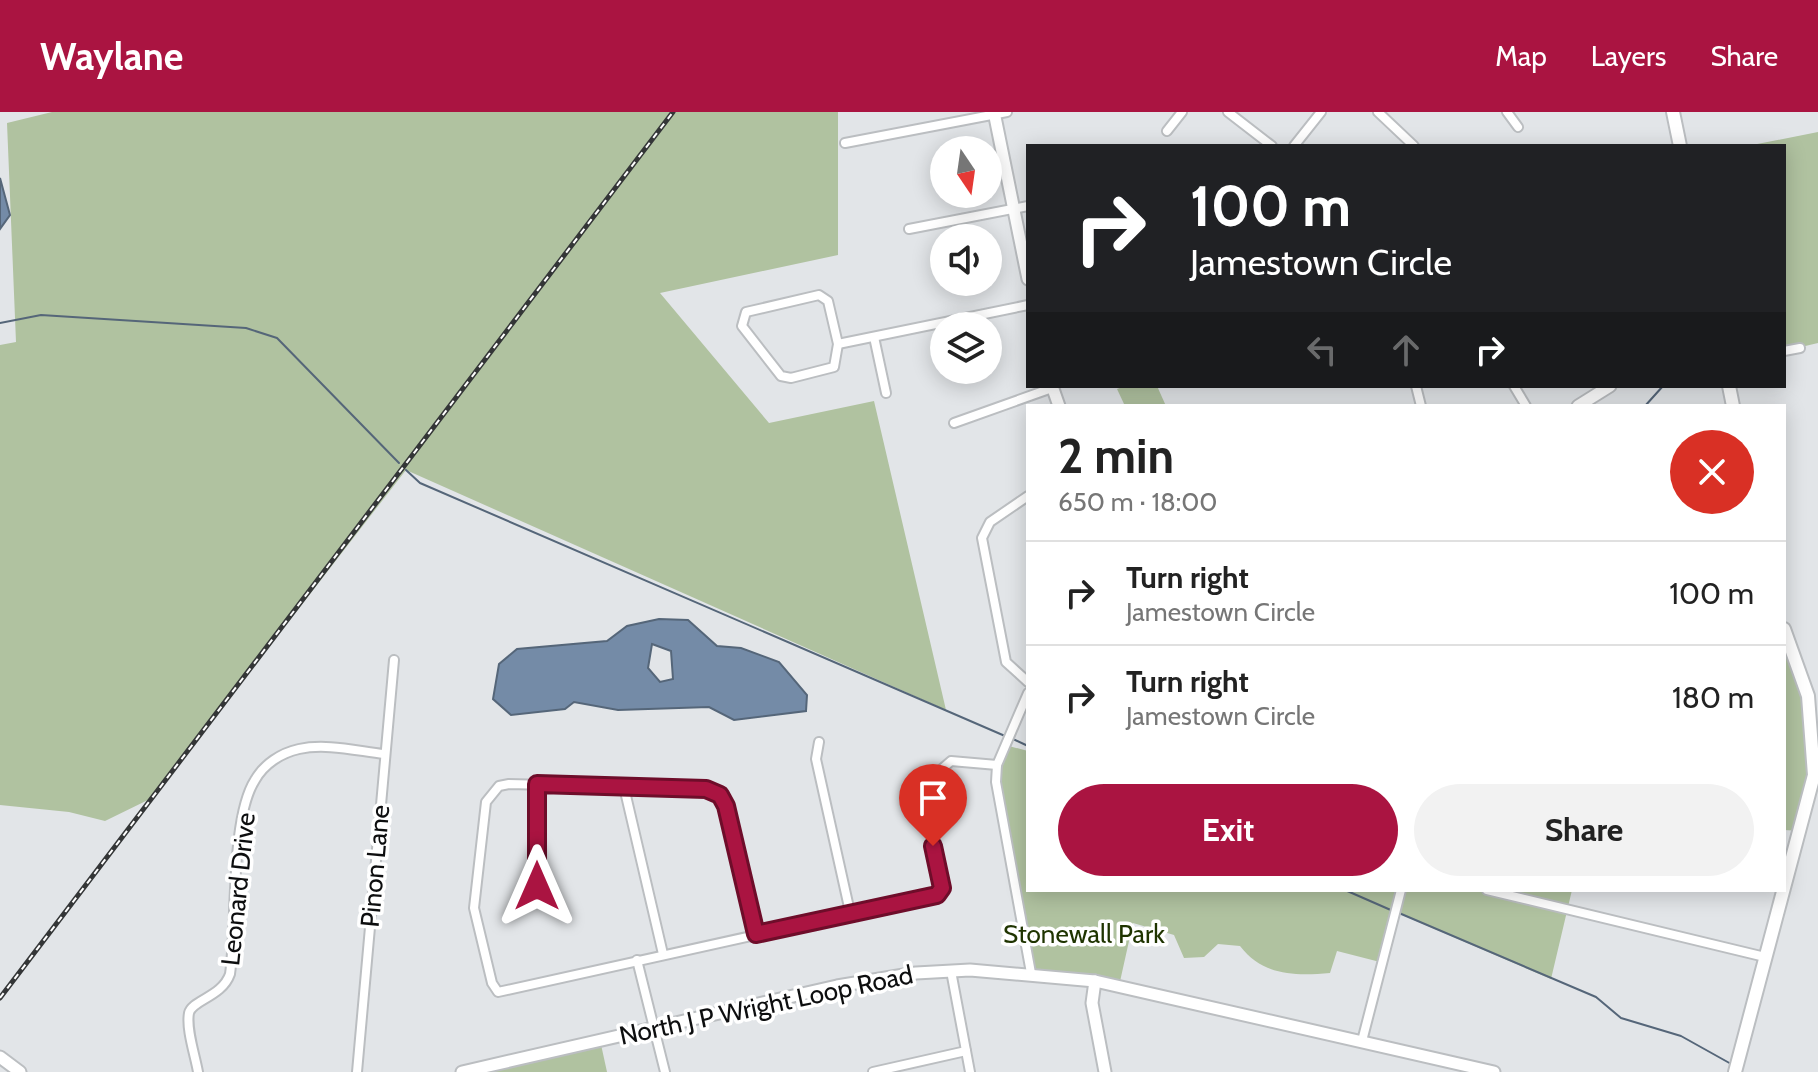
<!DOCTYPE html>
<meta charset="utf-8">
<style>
body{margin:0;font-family:Cabin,sans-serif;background:#f2f2f2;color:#222;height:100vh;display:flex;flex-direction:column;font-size:30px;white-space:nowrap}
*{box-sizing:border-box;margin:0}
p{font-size:26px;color:#767676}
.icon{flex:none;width:44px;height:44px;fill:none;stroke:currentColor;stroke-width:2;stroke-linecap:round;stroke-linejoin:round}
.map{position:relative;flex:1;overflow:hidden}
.sheet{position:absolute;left:1026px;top:292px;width:760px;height:488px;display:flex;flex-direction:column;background:#fff;border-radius:0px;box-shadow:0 4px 20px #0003}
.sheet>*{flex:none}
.guide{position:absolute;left:1026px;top:32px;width:760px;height:244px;border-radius:0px;box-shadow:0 4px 20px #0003;background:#202124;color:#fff;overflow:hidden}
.needle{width:52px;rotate:167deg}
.fabs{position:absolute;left:930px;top:24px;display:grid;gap:16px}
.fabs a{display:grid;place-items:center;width:72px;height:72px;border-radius:50%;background:#fff;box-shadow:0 4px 20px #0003;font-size:40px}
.pin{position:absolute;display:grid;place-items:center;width:68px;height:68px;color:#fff;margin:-82px -34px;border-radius:50% 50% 50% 0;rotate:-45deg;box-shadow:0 0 8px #0007}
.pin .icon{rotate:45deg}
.me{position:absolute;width:88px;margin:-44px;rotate:0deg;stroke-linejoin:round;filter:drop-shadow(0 0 6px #0008)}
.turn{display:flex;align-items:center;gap:28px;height:168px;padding:0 32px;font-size:36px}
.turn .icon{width:104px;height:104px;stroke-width:2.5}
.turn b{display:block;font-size:56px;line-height:68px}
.lanes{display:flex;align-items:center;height:76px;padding:0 32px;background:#0003;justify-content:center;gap:40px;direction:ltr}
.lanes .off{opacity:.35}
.round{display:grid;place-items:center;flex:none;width:84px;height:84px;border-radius:42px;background:#f2f2f2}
.overview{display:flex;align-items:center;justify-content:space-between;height:136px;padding:0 32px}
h1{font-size:48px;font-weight:700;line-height:60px}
.cta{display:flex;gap:16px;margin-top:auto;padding:16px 32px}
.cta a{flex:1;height:92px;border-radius:48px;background:#aa1441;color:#fff;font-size:32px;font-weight:700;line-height:92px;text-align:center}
.cta a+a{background:#f2f2f2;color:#222}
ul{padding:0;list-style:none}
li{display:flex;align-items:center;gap:24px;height:104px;padding:0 32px;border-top:2px solid #e0e0e0}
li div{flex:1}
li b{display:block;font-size:30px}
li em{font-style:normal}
header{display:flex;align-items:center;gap:48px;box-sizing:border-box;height:112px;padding:0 40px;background:#aa1441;color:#fff}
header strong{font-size:38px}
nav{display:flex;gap:44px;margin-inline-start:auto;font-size:28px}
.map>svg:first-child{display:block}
.green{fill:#b0c2a0}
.water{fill:#748ba7;stroke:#556679;stroke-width:2;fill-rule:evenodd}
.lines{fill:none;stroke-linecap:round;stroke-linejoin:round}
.stream{stroke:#556679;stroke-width:2}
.street-casing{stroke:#bbbec1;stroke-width:12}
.secondary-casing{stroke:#bbbec1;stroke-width:15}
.primary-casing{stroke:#bbbec1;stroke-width:16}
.street{stroke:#fff;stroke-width:8}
.secondary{stroke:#fff;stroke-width:11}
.primary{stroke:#fff;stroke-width:12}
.rail-casing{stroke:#343637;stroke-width:5}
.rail{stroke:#fff;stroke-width:2;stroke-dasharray:6;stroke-linecap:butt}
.route-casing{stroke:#6e0d2a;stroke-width:20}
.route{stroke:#aa1441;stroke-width:14}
.labels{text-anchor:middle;stroke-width:7;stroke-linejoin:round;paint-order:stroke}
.street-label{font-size:26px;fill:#0d0e0f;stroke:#fff}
.park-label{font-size:26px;fill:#1f3400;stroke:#fff}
</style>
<header>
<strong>Waylane</strong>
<nav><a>Map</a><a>Layers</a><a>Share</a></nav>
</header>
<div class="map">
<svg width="1818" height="960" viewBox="0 0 1818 960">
<rect width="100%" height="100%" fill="#e2e5e8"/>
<!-- green -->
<g class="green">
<path d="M52 0H838V143L660 181 769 311 874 289 946 598 406 358 152 686 105 709 69 700 0 693V233L16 230 7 11Z"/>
<path d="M1818 20V231L1784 239V34H1747Z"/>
<path d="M1125 274H1157L1166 294H1125L1117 277Z"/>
<path d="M1784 517 1800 553 1815 651 1801 719 1784 718Z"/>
<path d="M1005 633 1028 639V778H1572L1551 867 1393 799 1380 850 1337 839 1330 861C1295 864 1263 864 1240 834L1218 832 1204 845 1184 846 1174 823 1133 811 1119 874 1031 861 996 670Z"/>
<path d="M600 928 607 960H462Z"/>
</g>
<!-- water -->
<g class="water">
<path d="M0 66 10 103 0 117Z"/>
<path d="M659 507 688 508 717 534 741 536 779 550 807 583 806 599 734 608 709 595 618 598 574 590 565 597 511 603 493 587 499 552 517 537 607 529 627 514ZM652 532 671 539 673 567 660 570 648 556Z"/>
</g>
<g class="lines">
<!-- stream -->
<g class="stream">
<path d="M0 211 41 203 246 216 277 226 399 351"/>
<path d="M1645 294 1663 274"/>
<path d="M406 358 420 371 1005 624"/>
<path d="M1011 626 1028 634"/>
<path d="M1345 778 1393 799"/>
<path d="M1399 801 1596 885 1621 906 1681 924 1733 953"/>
</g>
<!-- street casing -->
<g class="street-casing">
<g id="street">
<path d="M1228 0 1272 34"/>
<path d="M1378 0 1414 34"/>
<path d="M1507 0 1518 15"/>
<path d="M1167 19 1182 0"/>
<path d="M845 31 1007 0"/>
<path d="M1294 34 1321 0"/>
<path d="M909 117 1028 94"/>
<path d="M819 183 828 189 838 232 834 255 791 266 781 264 742 214 746 200Z"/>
<path d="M874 225 886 281"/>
<path d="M838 232 1028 193"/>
<path d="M1784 239 1800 236"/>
<path d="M1416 274 1421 294"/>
<path d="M1514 274 1526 294"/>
<path d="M954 311 1052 276"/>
<path d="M1028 384 990 410 982 426 1006 550 1028 570"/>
<path d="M1028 581 997 653 996 670 1031 861"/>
<path d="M819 630 816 647 850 800"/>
<path d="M537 672V774"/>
<path d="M624 675 663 842"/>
<path d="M1487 778 1765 845"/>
<path d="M756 822 726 694 720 683 706 677 509 672 499 674 486 690 474 796 492 871 498 880 937 783 942 776 925 691 928 669 951 649 997 653"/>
<path d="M637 848 665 960"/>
<path d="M951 859 970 960"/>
<path d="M1362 929 1401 778"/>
<path d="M198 960C195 943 186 917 189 901 192 888 222 885 230 862 237 813 230 707 255 668 264 652 281 641 299 637 326 631 357 639 384 642"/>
<path d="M357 960 394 548"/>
<path d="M873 960 966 939"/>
</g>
</g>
<!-- secondary casing -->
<g class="secondary-casing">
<g id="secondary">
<path d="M994 0 1028 167"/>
<path d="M1052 274 1059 294"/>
<path d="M1578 294 1610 274"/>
<path d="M1095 869 1092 891 1105 960"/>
<path d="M0 945 20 960"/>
<path d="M462 960 837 874 916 861 970 858 1095 869 1494 960"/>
</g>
</g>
<!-- primary casing -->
<g class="primary-casing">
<g id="primary">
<path d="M1673 0 1680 34"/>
<path d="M1729 274 1733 294"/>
<path d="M1735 960 1814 663 1808 584 1784 517"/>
</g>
</g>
<!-- street -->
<use href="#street" class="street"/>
<!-- secondary -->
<use href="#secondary" class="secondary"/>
<!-- primary -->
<use href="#primary" class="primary"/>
<!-- rail casing -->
<g class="rail-casing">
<path id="rail" d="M0 886 673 0"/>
</g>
<!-- rail -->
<use href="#rail" class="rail"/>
</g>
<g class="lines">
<!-- route casing -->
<g class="route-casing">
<path id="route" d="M537 774V672L706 677 720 683 726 694 756 822 937 783 942 776 933 734"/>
</g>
<!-- route -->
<use href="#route" class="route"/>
</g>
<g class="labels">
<!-- street labels -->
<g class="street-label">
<text transform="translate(375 754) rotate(-85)" y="9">Pinon Lane</text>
<text transform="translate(238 777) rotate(-84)" y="9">Leonard Drive</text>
<text transform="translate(766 893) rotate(-12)" y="9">North J P Wright Loop Road</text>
</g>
<!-- park labels -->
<g class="park-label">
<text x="1084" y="831">Stonewall Park</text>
</g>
</g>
</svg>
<div class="fabs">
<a><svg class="needle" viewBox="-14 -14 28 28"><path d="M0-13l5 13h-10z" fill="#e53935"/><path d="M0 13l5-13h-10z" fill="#767676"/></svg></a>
<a><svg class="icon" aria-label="sound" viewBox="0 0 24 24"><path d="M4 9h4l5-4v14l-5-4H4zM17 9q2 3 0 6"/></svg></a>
<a><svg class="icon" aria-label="layers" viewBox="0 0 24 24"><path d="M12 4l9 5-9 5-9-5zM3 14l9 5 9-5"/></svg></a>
</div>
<div class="pin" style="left:933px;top:734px;background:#d93025"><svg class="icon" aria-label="arrive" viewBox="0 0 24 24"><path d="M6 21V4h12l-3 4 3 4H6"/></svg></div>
<svg class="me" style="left:537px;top:774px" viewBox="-20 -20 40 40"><path d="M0-17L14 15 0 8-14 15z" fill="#aa1441" stroke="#fff" stroke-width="4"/></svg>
<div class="guide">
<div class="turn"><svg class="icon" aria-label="right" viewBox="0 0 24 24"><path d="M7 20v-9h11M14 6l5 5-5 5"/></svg><div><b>100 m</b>Jamestown Circle</div></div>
<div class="lanes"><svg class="icon off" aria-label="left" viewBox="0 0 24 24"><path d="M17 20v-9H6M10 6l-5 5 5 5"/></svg><svg class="icon off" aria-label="ahead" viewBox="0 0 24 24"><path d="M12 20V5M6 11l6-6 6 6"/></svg><svg class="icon" aria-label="right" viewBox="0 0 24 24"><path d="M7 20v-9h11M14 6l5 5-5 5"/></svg></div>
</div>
<section class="sheet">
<div class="overview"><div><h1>2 min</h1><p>650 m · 18:00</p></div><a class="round" style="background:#d93025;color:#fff"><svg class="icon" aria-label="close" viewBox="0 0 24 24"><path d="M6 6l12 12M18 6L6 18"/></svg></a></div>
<ul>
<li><svg class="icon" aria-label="right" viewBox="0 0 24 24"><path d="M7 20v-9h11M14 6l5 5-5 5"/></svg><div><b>Turn right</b><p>Jamestown Circle</p></div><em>100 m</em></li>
<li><svg class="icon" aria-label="right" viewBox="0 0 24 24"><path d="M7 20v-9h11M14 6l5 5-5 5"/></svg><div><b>Turn right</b><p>Jamestown Circle</p></div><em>180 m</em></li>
</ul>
<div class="cta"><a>Exit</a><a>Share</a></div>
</section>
</div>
